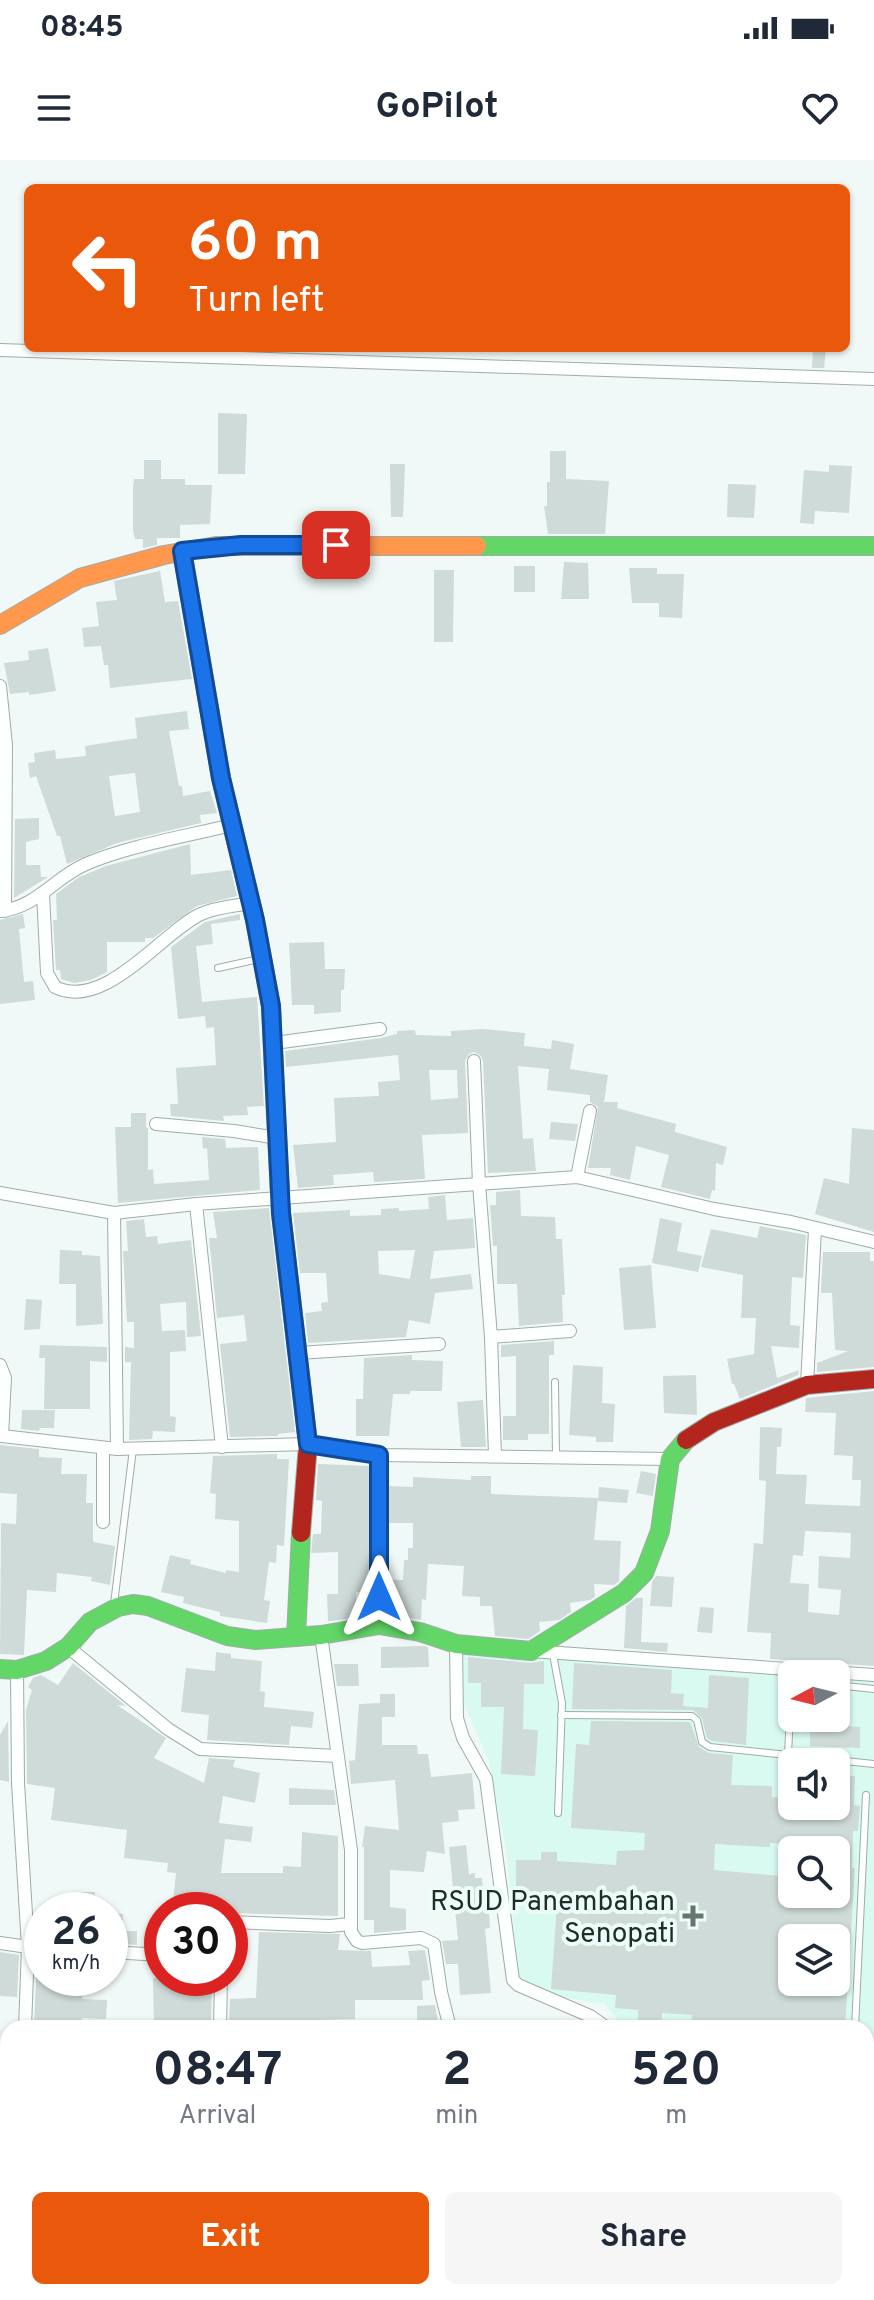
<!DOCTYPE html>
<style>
body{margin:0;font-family:Overpass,sans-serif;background:#f6f6f7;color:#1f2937;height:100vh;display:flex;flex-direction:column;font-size:30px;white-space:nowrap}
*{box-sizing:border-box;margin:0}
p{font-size:26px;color:#747a83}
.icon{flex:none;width:44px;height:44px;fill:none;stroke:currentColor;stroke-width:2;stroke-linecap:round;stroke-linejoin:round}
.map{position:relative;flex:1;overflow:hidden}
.side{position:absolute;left:0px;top:1860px;width:874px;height:280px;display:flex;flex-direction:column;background:#fff;border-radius:24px 24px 0 0;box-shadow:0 2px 6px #0004}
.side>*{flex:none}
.guide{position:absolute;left:24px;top:24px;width:826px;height:168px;border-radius:12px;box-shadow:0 2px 6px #0004;background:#ea580c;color:#fff;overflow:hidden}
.needle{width:52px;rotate:263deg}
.controls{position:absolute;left:778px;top:1500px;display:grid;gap:16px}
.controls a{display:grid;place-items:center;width:72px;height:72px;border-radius:12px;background:#fff;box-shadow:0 2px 6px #0004;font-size:40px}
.speed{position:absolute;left:24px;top:1732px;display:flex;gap:16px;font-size:40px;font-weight:700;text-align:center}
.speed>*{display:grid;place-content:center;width:104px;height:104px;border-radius:50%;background:#fff;box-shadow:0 2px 6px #0004;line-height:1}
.speed small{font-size:20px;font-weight:400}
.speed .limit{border:12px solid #d22;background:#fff;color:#111}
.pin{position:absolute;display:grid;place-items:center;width:68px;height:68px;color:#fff;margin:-34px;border-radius:16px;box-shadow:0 4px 12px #0006}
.me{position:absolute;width:88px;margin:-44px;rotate:0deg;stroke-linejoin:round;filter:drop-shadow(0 0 6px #0008)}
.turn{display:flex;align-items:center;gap:28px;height:168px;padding:0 32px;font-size:36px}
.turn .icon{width:104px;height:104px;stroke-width:2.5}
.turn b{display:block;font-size:56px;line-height:68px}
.eta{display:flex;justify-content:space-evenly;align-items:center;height:136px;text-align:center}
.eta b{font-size:48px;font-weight:700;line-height:56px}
.action{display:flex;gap:16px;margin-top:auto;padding:16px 32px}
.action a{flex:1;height:92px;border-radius:12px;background:#ea580c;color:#fff;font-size:32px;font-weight:700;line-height:92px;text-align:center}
.action a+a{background:#f6f6f7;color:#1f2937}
.status{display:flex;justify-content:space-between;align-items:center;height:56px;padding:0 40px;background:#fff;direction:ltr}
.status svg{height:22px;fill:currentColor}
header{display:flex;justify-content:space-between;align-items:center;height:104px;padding:0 32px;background:#fff;font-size:36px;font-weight:700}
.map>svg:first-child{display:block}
.built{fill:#d8faf1;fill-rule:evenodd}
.building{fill:#cfdbd8;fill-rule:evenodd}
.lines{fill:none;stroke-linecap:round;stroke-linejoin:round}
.lane-casing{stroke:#a0aca9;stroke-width:8}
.street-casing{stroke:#a0aca9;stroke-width:14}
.fast-casing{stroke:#a0aca9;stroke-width:20}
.slow-casing{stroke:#a0aca9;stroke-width:20}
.jam-casing{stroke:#a0aca9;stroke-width:20}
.lane{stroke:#fdfefe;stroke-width:6}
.street{stroke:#fdfefe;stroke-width:12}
.fast{stroke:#63d668;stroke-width:18}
.slow{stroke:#ff974d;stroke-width:18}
.jam{stroke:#b3261e;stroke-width:18}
.route-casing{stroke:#114b97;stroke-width:20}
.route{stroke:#1a73e8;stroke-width:14}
.poi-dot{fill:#677571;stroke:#ecfdf8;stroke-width:3}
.labels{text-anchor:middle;stroke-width:8;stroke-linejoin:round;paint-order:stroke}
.poi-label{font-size:28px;fill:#1d2e29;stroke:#ecfdf8;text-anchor:end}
</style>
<div class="status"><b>08:45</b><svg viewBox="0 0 49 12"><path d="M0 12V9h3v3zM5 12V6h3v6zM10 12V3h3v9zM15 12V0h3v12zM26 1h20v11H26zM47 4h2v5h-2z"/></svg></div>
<header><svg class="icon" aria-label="menu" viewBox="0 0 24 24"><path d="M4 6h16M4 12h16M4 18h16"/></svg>GoPilot<svg class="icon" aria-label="heart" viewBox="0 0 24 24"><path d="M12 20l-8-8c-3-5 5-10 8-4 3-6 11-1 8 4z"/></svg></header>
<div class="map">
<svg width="874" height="2140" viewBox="0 0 874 2140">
<rect width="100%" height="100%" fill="#f0f9f7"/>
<!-- built -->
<g class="built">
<path d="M463 1484 792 1514V1558H836V1515L874 1518V2019L866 2026V1868H624L605 1844 520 1831 506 1690 489 1601 464 1544ZM792 1602H836V1646H792ZM792 1690H836V1734H792ZM792 1778H836V1822H792Z"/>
<path d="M563 2132H740L730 2140H562Z"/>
</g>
<!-- building -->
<g class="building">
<path d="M813 188H826L824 208H812Z"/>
<path d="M218 253 247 254 245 314H218Z"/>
<path d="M550 291H566V319L609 321 605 374H548L544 346H547V322H550Z"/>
<path d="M144 300H161V319H185V325H212L210 364 180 365V378H157V385L143 388V379H135L133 371V328L134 319H144Z"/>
<path d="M390 304H405L403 357H391Z"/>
<path d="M829 305 852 306 849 353 815 351 814 364 800 363 804 310 829 312Z"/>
<path d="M728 324 756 325 754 358 727 357Z"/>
<path d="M564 402 588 403 589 439H561Z"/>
<rect x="514" y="406" width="21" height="26"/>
<path d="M629 408H657V414H684L682 458 659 457V443H632Z"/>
<path d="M434 410H454L453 482H434Z"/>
<path d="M160 411 165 442 178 441 192 519 110 528 108 505H104L101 486 84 487 82 468 99 466 96 442 117 440 114 421Z"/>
<path d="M48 488 56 531 29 535V532L10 534 4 503 29 500 28 491Z"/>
<path d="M187 551 189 569 169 571 179 626H182L183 636 210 631 217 653 200 655 201 663 117 683 67 704 60 676H57L36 616 30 618 28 603 35 602 34 593 55 590 56 599 86 596 85 586 137 578 135 558ZM135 613 140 652 115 656 109 616Z"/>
<path d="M39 658V679L26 682V705H40L41 717H48L14 738 15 659Z"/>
<path d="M190 684 191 715 231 710 237 736 197 746 153 778H145V782H107V812L91 820 74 823 61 819 60 810H56L53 760H57L56 734 79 717 106 706Z"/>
<path d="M23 754 25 768 19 769 24 822 33 821 35 840 0 844V760Z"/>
<path d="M240 754V760L211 764 213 784 196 786 202 842 257 837 264 946 247 947 248 955 223 956 224 961 171 956 170 944H178L176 908 216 905 214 867 206 868 205 856 178 859 171 787 205 762Z"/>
<path d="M324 782 325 809H345L344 830H341V852L314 854V845H292L289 783Z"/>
<path d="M483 869 525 873 524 886 551 889 552 880 574 884 570 909 608 915 604 942H618L617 948 676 964 675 972 727 987 723 1005 716 1003 715 1031 712 1030 710 1039 661 1027 669 995 636 986 630 1020 610 1015 611 1008H588L598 947 590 942V935L547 930 549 909 518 906 523 979 533 978 536 1011 488 1013 483 901 481 896 474 892 469 894 465 901 468 973 422 975 425 1019 374 1022 373 1012 333 1015 334 1025 298 1028 293 985 336 982 334 938 379 936 378 922 400 920 398 895 286 907 285 891 381 878 397 874V871L415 870 416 875 451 876V871ZM429 910H457L458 938 431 940Z"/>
<path d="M131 953H146V967L148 968V1010L153 1009 154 1024 209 1020 207 988 203 989 202 977 225 979 226 988 258 987 260 1030 118 1043 115 967H131Z"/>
<path d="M551 962 578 964 575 981 549 979Z"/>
<path d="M852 968 874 970V1072L815 1054 824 1018 849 1024Z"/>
<path d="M520 1030 521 1056 555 1057 556 1079H562L565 1135H562L563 1162 519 1166 517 1124H497V1086H493L490 1045H496V1032Z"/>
<path d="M445 1035 447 1060 473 1058 475 1088 434 1091 430 1119 471 1114 473 1129 435 1133 430 1164 409 1160 406 1177 308 1183 305 1153 322 1151 321 1143 328 1142 326 1113H300L293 1053 350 1050V1056L381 1055V1049L399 1048V1051L429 1049 428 1037ZM415 1090 410 1119 379 1114 378 1091Z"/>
<path d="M269 1048 295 1272 278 1274V1276L230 1277 220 1184 247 1181 244 1155 217 1158 209 1078H217L213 1052Z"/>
<path d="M660 1058 682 1063 677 1091 702 1096 698 1112 652 1103Z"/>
<path d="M144 1059 146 1077 157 1076 158 1084 191 1080 201 1176 187 1177 186 1142 160 1144 162 1171 185 1170 186 1191 170 1192V1256L176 1257 175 1272 153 1271 152 1279 129 1280 131 1202H125V1187L134 1188V1162H127L123 1091H128L126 1061Z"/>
<path d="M760 1066 806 1075 803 1118 792 1117 790 1165 800 1166 799 1188 771 1186 777 1218 799 1210 798 1215 740 1239 734 1224H732L727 1199 754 1194 756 1158H741L743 1115 701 1107 711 1069 757 1078Z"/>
<path d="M60 1090 82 1091V1095L100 1096 103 1164 76 1166V1124H59Z"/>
<path d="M823 1092H870V1101H874V1207L817 1212V1203L848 1191 835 1190 832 1133H821Z"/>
<path d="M651 1105 656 1168 624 1170 619 1108Z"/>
<path d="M26 1139 42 1140 40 1169 24 1170Z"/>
<path d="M554 1181V1195H549V1274H528V1280H503V1256H516V1196L501 1197V1185Z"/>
<path d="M40 1185 107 1187V1202L90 1201V1249H44L45 1198H39Z"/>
<path d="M412 1195V1200L443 1201 442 1231H410V1234H393L389 1276H356V1239H363L364 1198Z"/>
<path d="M573 1205 603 1207 602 1243 615 1244 613 1282H596V1277L569 1275Z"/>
<path d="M696 1215 697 1255 664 1253 663 1216Z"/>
<path d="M874 1231V1506L770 1499 771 1473 747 1472 754 1383 763 1384 766 1321 759 1320 760 1267 782 1268 781 1287H777L776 1314 807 1315 805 1344 860 1346 861 1320H852L853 1296 834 1295 836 1253 805 1252 806 1238ZM805 1371 851 1373 850 1398 819 1396 818 1428 841 1430 839 1455 808 1452 809 1424 790 1423 793 1395 803 1396Z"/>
<path d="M483 1240 486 1287H461L457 1242Z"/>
<path d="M22 1250H55L54 1268H40L39 1271 21 1269Z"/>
<path d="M0 1285 39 1289V1297L62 1298 61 1314H87L86 1343H93V1382L115 1386 110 1425 91 1421 92 1417 57 1413 56 1432 27 1430 24 1495 0 1494 1 1363 16 1364 17 1334 0 1333Z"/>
<path d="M277 1294V1299H289L284 1386 277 1385 276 1403 269 1402 264 1440 270 1441 267 1463 220 1456V1452L183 1443 184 1437 161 1432 170 1395 191 1400 190 1404 226 1413V1410L239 1412V1361L215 1359 216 1334 210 1333 213 1296Z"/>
<path d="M318 1304 370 1306V1432H356L357 1457 332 1461H328L327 1434H338V1392L311 1393 313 1374H321L322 1341 316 1340Z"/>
<path d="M641 1311 656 1314 653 1336 636 1333Z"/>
<path d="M471 1316H491V1334L598 1338 594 1380 621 1381 619 1421 614 1425 594 1424 595 1437 590 1440 570 1443 571 1452 559 1460 539 1462 540 1471 528 1479 495 1476 492 1446H480V1437L462 1436 464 1406 428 1404 426 1440 422 1439 421 1460 388 1454V1420H403L404 1400H408V1388H413V1363H388V1321V1326L413 1327V1317L471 1320Z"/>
<path d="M599 1327 629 1330 627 1343 598 1341Z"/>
<path d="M656 1416 674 1417 672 1447 650 1446 652 1422Z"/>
<path d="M636 1438H643L641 1482 668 1483 667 1492 624 1488 626 1446Z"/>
<path d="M700 1447 714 1448 712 1473 697 1472Z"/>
<path d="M424 1486 428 1487 429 1507 381 1508V1487Z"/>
<path d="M216 1492 231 1494V1498L262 1501 260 1531 265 1532 264 1547 314 1552 312 1568 291 1566 289 1585 207 1580 209 1555 181 1552 186 1508 215 1511Z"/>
<path d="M468 1497 530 1503 544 1501V1524H524L523 1569 538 1570 535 1616 501 1614 504 1547H481V1523H468Z"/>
<path d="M73 1503 126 1546 117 1545 166 1578 154 1598 204 1623 209 1598 235 1600 233 1607 260 1613 255 1643 223 1636 219 1663 253 1667 251 1682 225 1679 221 1713H283V1706L301 1707 302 1672 338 1676V1756L230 1753V1750H172L176 1713 167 1712 168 1703 124 1698 127 1670 51 1660 55 1628 27 1624 26 1550 32 1530 28 1527 33 1518 41 1515 58 1525Z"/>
<path d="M574 1503 672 1510 671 1533 684 1534 683 1546 708 1548 709 1515 749 1518 746 1585 712 1581 707 1578 702 1558 693 1550 572 1549Z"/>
<path d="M334 1504H358L359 1526H337Z"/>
<path d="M380 1534H395V1557H382V1585H417L418 1594H428L431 1617 472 1613 475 1649 458 1650 459 1661 442 1663 445 1694 427 1691 424 1712 390 1710V1747L406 1749V1770L374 1773V1760H364V1687H362L365 1666 399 1670 395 1620 351 1624 349 1601 355 1600 359 1544 380 1543Z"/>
<path d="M8 1561 9 1622 0 1620V1575Z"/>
<path d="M591 1561 690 1562 699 1587 709 1593 733 1595 731 1625 772 1626V1637L792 1638V1646H836V1616H855L854 1645 860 1646 858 1671H853L852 1708H855L845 1868H691L692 1855 662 1853 661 1868H638V1850L615 1848 616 1835 551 1829 557 1745 533 1746V1742H524V1737H516V1700H541V1692H557V1701L616 1705 617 1691 644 1690 645 1673 571 1668 576 1584 589 1585ZM770 1683 816 1685 815 1690H836V1734H792V1717L714 1710 715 1684 770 1687ZM792 1778H836V1822H792Z"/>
<path d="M810 1565 860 1567V1588L810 1586Z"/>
<path d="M289 1628 334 1630 336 1645H289Z"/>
<path d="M466 1685 469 1714 475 1713V1718H482L485 1753 489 1752 490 1768 485 1769 491 1833 460 1835 458 1804H446L442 1781 458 1780 449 1687Z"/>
<path d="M79 1732H95L94 1750H79Z"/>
<path d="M110 1753 123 1754V1771H137V1785L110 1783Z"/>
<path d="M259 1772 340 1774 338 1790 371 1791 372 1807 410 1805 408 1791 425 1790 430 1820 422 1821 423 1840H355V1859L229 1862 230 1839 256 1838Z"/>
<path d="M0 1792 19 1795 17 1837 0 1836Z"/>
<path d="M36 1818H85L82 1839 107 1840 106 1859 82 1858V1868H34Z"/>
<path d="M153 1818H212L211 1864H179L178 1868H154Z"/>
<path d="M435 1845 438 1862 417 1863V1846Z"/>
</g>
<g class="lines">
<!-- lane casing -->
<g class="lane-casing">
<g id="lane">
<path d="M218 808 259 799"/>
<path d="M555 1222 556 1296"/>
<path d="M114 1444 133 1289"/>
<path d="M553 1494 562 1543 558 1653"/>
<path d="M836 1525 874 1529"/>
<path d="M561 1555 692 1556 697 1560 702 1582 710 1587 874 1604"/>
<path d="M788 1593 792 1520"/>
<path d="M855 1868 866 1635"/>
<path d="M866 1897H874"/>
<path d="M866 1913H874"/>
<path d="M676 2132V2140"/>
<path d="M721 2140 731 2132"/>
</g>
</g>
<!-- street casing -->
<g class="street-casing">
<g id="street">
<path d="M0 190 874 219"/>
<path d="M0 526 6 585 5 751"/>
<path d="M43 734 47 813 55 827C105 852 163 771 201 754 216 747 235 746 251 743"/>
<path d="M0 751C36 748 55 717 86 704 128 686 187 676 232 665"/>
<path d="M274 883 380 869"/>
<path d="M474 901 479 1024 491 1177 495 1296"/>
<path d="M156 964 234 971 277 978"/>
<path d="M577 1017 590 951"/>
<path d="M0 1033 114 1053 196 1044 577 1017 714 1049 791 1062 874 1082"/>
<path d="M196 1044 222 1287"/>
<path d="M114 1053 117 1289"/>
<path d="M491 1177 570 1171"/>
<path d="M298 1193 439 1184"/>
<path d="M0 1205 5 1218 2 1276 117 1289 308 1284 379 1295 670 1299"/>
<path d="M807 1225 815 1069"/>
<path d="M103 1362V1288"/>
<path d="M379 1465V1295"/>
<path d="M321 1475 351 1690V1772L357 1781 362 1783 421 1778 434 1784 441 1832 450 1868"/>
<path d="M456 1484 457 1558 463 1578 486 1619 513 1820 518 1825 590 1856 607 1868"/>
<path d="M68 1487 168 1569 200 1589 337 1596"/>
<path d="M531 1491 874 1515"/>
<path d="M230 1762 330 1766 350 1764"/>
<path d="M0 1783 28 1787 18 1623 17 1510"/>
<path d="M110 1792 162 1795"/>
<path d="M25 1868 28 1787 42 1788"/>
<path d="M220 1868 221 1818"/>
<path d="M0 1937 8 1936"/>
<path d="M866 2030 874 2023"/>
<path d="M0 2047 8 2048"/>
<path d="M7 2140 9 2132"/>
<path d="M226 2140V2132"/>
<path d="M428 2140 429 2132"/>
<path d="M562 2140V2132"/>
<path d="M734 2140 743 2132"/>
</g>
</g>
<!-- fast casing -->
<g class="fast-casing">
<g id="fast">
<path d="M477 386H874"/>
<path d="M182 391 221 618 255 760 271 846 276 957"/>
<path d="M296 1477 301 1373"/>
<path d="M0 1509 17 1510 46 1501 68 1487 90 1462 118 1447 133 1444 148 1446 227 1476 256 1480 321 1475 379 1465 420 1472 456 1484 531 1491 624 1433 644 1413 660 1371 670 1299 686 1280"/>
</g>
</g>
<!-- slow casing -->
<g class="slow-casing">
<path id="slow" d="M0 465 80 418 164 395 216 386H477"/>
</g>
<!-- jam casing -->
<g class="jam-casing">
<g id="jam">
<path d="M276 957 281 1053 308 1284 301 1373"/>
<path d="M686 1280 714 1262 807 1225 874 1219"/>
</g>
</g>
<!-- lane -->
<use href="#lane" class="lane"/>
<!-- street -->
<use href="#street" class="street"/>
<!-- fast -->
<use href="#fast" class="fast"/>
<!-- slow -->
<use href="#slow" class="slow"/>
<!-- jam -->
<use href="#jam" class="jam"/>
</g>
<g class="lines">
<!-- route casing -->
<g class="route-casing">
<path id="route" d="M336 385H241L182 391 221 618 255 760 271 846 281 1053 308 1284 379 1295V1437"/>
</g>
<!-- route -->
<use href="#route" class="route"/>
</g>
<!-- markers -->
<path class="poi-dot" d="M689 1744h8v8h8v8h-8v8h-8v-8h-8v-8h8z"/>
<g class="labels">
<!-- poi labels -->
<g class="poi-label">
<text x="675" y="1750">RSUD Panembahan<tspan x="675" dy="32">Senopati</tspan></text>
</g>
</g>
</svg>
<div class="controls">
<a><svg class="needle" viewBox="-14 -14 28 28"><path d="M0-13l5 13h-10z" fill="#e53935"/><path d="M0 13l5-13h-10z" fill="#747a83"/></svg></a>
<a><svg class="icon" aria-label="sound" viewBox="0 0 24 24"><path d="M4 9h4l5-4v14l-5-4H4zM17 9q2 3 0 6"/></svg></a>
<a><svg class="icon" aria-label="search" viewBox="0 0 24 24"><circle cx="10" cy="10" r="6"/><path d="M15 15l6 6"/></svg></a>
<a><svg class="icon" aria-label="layers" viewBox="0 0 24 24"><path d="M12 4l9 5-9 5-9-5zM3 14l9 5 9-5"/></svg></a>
</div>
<div class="speed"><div>26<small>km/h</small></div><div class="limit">30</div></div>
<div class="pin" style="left:336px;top:385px;background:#d93025"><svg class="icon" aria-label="arrive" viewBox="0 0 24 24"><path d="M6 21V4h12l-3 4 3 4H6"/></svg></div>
<svg class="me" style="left:379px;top:1437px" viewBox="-20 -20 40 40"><path d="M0-17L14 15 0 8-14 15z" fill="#1a73e8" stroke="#fff" stroke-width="4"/></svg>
<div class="guide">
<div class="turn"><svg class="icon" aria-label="left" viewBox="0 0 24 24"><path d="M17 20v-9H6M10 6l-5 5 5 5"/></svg><div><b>60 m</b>Turn left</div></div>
</div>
<section class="side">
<div class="eta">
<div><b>08:47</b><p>Arrival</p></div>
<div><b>2</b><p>min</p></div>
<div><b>520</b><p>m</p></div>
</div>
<div class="action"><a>Exit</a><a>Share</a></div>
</section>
</div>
